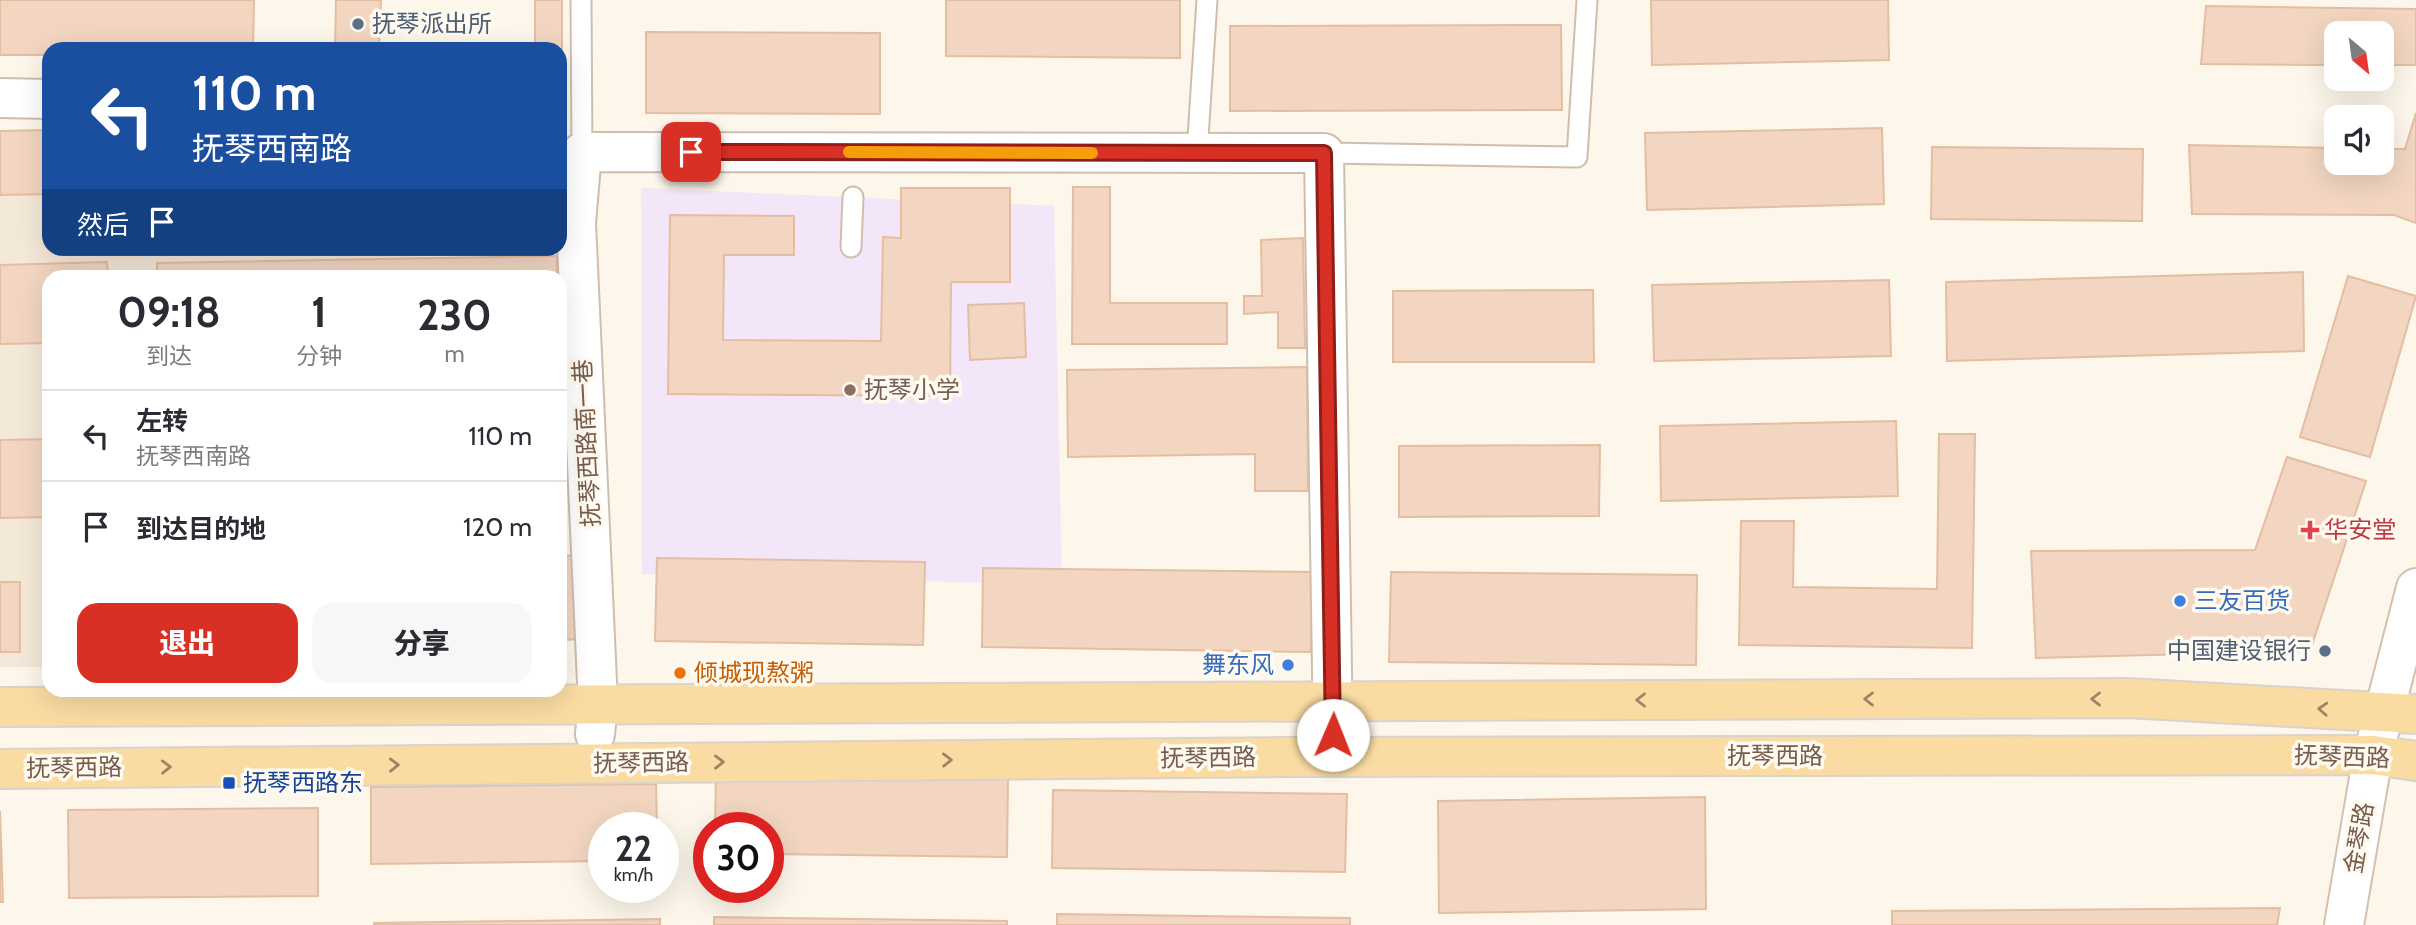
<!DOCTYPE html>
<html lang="zh">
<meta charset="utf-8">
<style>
body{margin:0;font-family:Cabin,"Noto Sans SC",sans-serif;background:#f7f7f7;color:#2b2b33;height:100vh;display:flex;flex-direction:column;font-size:26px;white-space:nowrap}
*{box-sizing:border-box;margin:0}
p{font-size:23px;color:#7c7c81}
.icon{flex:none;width:38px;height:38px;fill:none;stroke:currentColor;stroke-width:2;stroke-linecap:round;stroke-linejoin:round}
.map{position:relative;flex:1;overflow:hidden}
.side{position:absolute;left:42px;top:270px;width:525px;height:427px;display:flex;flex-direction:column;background:#fff;border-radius:21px;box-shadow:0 7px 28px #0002}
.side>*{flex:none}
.banner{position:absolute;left:42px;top:42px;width:525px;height:214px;border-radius:21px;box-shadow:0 7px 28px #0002;background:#1a4fa0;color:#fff;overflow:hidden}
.needle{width:46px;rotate:151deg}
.fabs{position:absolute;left:2324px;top:21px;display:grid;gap:14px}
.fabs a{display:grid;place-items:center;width:70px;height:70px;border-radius:14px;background:#fff;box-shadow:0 7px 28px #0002;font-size:35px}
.speed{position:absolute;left:588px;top:812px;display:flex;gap:14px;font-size:35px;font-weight:700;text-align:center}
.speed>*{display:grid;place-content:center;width:91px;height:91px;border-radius:50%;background:#fff;box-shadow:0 7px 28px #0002;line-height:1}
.speed small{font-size:18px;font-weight:400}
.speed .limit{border:10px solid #d22;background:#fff;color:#111}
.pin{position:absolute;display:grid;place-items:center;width:60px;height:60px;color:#fff;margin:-30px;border-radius:14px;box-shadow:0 4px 10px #0006}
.me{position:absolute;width:77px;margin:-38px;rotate:1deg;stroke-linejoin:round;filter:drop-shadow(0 0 5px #0008)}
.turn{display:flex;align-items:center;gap:24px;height:147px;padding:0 35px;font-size:32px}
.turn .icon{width:91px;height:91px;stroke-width:2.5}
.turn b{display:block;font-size:49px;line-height:60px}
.then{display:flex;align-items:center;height:66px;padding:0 35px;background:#0003;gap:14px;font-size:26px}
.eta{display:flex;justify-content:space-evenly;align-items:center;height:119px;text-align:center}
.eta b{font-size:42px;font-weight:800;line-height:49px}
.button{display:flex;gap:14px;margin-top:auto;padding:14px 35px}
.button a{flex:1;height:80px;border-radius:21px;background:#d93025;color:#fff;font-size:28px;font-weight:800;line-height:80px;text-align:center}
.button a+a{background:#f7f7f7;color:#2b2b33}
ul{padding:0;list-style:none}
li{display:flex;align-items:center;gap:21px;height:91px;padding:0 35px;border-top:2px solid #e1e1e2}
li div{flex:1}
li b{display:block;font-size:26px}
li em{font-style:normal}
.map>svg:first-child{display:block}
.residential{fill:#f4e8d8}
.education{fill:#f3e6f9}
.building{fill:#f2d6c1;stroke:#e5bda2;stroke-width:2}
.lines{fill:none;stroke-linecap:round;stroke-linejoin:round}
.lane-casing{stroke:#cfbeae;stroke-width:23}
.street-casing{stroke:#cfbeae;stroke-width:42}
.secondary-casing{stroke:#d5c0ae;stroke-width:42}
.primary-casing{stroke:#d9d2cd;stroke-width:42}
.lane{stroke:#fff;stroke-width:19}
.street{stroke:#fff;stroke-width:38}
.secondary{stroke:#fff;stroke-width:38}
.primary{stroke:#fadca3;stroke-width:38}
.oneway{stroke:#9f8366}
.route-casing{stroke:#8d1f18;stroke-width:18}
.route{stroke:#d93025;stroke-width:12}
.slow{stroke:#f59e0b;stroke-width:12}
.service-dot{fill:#5c6f8a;stroke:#fffaf0;stroke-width:2.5}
.education-dot{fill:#8d6e63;stroke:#fffaf0;stroke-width:2.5}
.health-dot{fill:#e0444e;stroke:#fffaf0;stroke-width:2.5}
.shop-dot{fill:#3f7fe0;stroke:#fffaf0;stroke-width:2.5}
.food-dot{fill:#e8710a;stroke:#fffaf0;stroke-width:2.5}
.transit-dot{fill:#1a4fb4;stroke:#fffaf0;stroke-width:2.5}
.labels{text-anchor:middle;stroke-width:7;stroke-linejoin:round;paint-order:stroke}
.service-label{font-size:24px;fill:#4e5e75;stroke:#fffaf0;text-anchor:start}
.education-label{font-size:24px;fill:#785e54;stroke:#fffaf0;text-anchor:start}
.street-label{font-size:24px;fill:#785d4c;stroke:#fffaf0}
.health-label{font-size:24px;fill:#be3a42;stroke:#fffaf0;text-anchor:start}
.shop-label{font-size:24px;fill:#366cbe;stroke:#fffaf0;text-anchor:start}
.food-label{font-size:24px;fill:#c56008;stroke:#fffaf0;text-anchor:start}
.transit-label{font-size:24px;fill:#164399;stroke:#fffaf0;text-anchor:start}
</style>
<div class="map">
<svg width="2416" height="925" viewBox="0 0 2416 925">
<rect width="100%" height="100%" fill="#fdf6ea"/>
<!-- residential -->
<path class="residential" d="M0 136 49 139V248L221 249 526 261 527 276H49V667H0Z"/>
<!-- education -->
<path class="education" d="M641 188 1054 206 1062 585 642 574Z"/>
<!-- building -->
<g class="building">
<path d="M0 0H254L253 49H49V55H0Z"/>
<path d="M336 0H381L379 49H335Z"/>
<path d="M535 0H562V49L535 48Z"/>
<path d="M946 0H1180V58L946 56Z"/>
<path d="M1651 0H1888L1889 60 1652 65Z"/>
<path d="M2206 6 2416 9V65H2382V33H2336V65L2201 64Z"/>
<path d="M1561 25 1562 110 1230 111V26Z"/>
<path d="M646 32 880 33V114L646 113Z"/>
<path d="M2416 113V223L2394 215 2192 214 2189 145 2336 148V163H2382V149H2405Z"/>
<path d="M1882 128 1884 204 1647 210 1645 133Z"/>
<path d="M49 130V194L0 195V131Z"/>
<path d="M1932 147 2143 149 2142 221 1931 219Z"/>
<path d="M1073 187H1110V303H1227V344H1072Z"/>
<path d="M901 188H1010V282H951L950 396 668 394 670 215 794 216V255H724L723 340 881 341 883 237 901 238Z"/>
<path d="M1303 238 1305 348H1278V312L1244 314V296H1262L1261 240Z"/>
<path d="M557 256V276H157V263Z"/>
<path d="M107 262 108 276H49V343L0 344V265Z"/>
<path d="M2303 272 2304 351 1947 361 1946 282Z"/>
<path d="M2348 276 2416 296 2370 457 2300 437Z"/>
<path d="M1889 280 1891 356 1654 361 1652 285Z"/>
<path d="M1593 290 1594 362H1393V291Z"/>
<path d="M1024 303 1026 357 970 360 968 305Z"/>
<path d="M1307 367 1308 491H1255V454L1068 457 1067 370Z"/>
<path d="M1896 421 1898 496 1661 501 1660 426Z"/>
<path d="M1939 434H1975L1972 648 1739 645 1741 521H1794L1793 587 1937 589Z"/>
<path d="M49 439V517L0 518V440Z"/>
<path d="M1600 445 1599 516 1399 517V446Z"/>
<path d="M2287 457 2366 481 2310 651 2036 658 2031 551 2255 550Z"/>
<path d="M578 555 582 639 560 640V556Z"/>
<path d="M657 558 925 562 923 645 655 641Z"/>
<path d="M983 568 1312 572 1311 652 982 647Z"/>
<path d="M1391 572 1697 575 1696 665 1389 662Z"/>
<rect x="0" y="582" width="20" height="70"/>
<path d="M716 774 1008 778 1007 857 768 854V828H715Z"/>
<path d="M656 784 657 828H604V861L371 864V787Z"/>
<path d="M1053 790 1347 794 1345 872 1052 868Z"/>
<path d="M1705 797 1706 909 1439 913 1438 801Z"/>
<path d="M318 808V896L69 898 68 810Z"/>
<path d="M0 811 3 902H0Z"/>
<path d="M2280 908 2277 925H1892V911Z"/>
<path d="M1057 914 1350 918V925H1057Z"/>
<path d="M714 917 1007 921V925H714Z"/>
<path d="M660 919V925H374V923Z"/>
</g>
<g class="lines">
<!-- lane casing -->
<g class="lane-casing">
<g id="lane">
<path d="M581 0 582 152"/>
<path d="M1197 153 1207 0"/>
<path d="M1324 153 1577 157 1587 0"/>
<path d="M851 247 853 197"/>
</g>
</g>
<!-- street casing -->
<g class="street-casing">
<g id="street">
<path d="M0 98 49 99"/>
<path d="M595 734 598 704 576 223 582 152 1324 153 1333 735"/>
</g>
</g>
<!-- secondary casing -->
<g class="secondary-casing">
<path id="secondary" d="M2344 925 2373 755 2416 588"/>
</g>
<!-- primary casing -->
<g class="primary-casing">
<g id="primary">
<path d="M0 707 2127 698 2416 714"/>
<path d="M0 769 1287 757 2373 755 2416 761"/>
</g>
</g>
<!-- lane -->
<use href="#lane" class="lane"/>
<!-- street -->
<use href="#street" class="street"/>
<!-- secondary -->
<use href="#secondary" class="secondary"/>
<!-- primary -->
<use href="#primary" class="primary"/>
</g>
<!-- one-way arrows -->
<defs><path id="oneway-chevron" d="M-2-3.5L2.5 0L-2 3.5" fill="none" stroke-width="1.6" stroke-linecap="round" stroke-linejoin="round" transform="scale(1.75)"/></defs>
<g class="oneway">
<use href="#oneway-chevron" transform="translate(1869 699) rotate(180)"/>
<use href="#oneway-chevron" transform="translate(2096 699) rotate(180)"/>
<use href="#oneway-chevron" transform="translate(1641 700) rotate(180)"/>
<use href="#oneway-chevron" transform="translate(2323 709) rotate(-177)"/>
<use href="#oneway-chevron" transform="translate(947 760) rotate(-1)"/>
<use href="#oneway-chevron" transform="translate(719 762) rotate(-1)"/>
<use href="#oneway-chevron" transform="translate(394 765) rotate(-1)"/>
<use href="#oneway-chevron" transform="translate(166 767) rotate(-1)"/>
</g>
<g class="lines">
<!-- route casing -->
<g class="route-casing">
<path id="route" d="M691 152 1324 153 1333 735"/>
</g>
<!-- route -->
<use href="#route" class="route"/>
<!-- slow -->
<path class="slow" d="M849 152 1092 153"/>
</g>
<!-- markers -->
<g class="service-dot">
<circle cx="358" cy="24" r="7"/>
<circle cx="2325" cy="651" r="7"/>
</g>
<circle class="education-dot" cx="850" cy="390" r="7"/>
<path class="health-dot" d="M2306.5 519.5h7v7h7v7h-7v7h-7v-7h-7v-7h7z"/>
<g class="shop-dot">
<circle cx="2180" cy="601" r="7"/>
<circle cx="1288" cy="665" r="7"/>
</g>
<circle class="food-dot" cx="680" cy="673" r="7"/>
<rect class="transit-dot" x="222" y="776" width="14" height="14" rx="3.5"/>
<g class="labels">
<!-- service labels -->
<g class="service-label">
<text x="372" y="32">抚琴派出所</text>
<text x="2311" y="659" text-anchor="end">中国建设银行</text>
</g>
<!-- education labels -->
<g class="education-label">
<text x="864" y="398">抚琴小学</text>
</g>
<!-- street labels -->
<g class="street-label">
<text transform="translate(587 443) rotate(-93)" y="8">抚琴西路南一巷</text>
<text x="1775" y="764">抚琴西路</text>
<text transform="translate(2342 757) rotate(2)" y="8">抚琴西路</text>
<text transform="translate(1208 758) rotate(-1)" y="8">抚琴西路</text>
<text transform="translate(641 763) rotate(-1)" y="8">抚琴西路</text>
<text transform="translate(74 768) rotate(-1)" y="8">抚琴西路</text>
<text transform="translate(2359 838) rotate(-80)" y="8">金琴路</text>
</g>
<!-- health labels -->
<g class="health-label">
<text x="2324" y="538">华安堂</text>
</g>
<!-- shop labels -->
<g class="shop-label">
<text x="2194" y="609">三友百货</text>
<text x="1274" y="673" text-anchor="end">舞东风</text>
</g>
<!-- food labels -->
<g class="food-label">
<text x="694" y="681">倾城现熬粥</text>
</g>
<!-- transit labels -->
<g class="transit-label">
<text x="243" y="791">抚琴西路东</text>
</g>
</g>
</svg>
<div class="fabs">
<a><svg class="needle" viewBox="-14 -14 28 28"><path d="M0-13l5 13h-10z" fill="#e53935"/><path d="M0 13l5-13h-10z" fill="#7c7c81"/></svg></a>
<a><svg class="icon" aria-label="sound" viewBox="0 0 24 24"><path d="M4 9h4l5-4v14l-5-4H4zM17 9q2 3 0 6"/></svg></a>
</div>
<div class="speed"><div>22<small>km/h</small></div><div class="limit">30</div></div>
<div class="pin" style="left:691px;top:152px;background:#d93025"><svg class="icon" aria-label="arrive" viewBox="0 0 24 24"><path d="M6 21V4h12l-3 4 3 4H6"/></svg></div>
<svg class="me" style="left:1333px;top:735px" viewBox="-20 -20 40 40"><circle r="19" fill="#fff"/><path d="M0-13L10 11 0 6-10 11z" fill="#d93025"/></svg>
<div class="banner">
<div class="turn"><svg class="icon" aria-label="left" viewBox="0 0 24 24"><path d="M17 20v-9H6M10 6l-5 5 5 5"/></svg><div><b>110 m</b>抚琴西南路</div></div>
<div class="then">然后<svg class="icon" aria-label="arrive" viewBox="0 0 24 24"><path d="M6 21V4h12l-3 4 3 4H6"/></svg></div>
</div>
<section class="side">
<div class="eta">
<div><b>09:18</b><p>到达</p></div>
<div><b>1</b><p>分钟</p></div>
<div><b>230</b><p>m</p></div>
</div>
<ul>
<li><svg class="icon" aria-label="left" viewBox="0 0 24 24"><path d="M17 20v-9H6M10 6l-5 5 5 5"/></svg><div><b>左转</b><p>抚琴西南路</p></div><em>110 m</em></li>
<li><svg class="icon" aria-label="arrive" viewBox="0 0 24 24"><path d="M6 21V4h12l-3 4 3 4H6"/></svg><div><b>到达目的地</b></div><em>120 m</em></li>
</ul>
<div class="button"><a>退出</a><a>分享</a></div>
</section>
</div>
